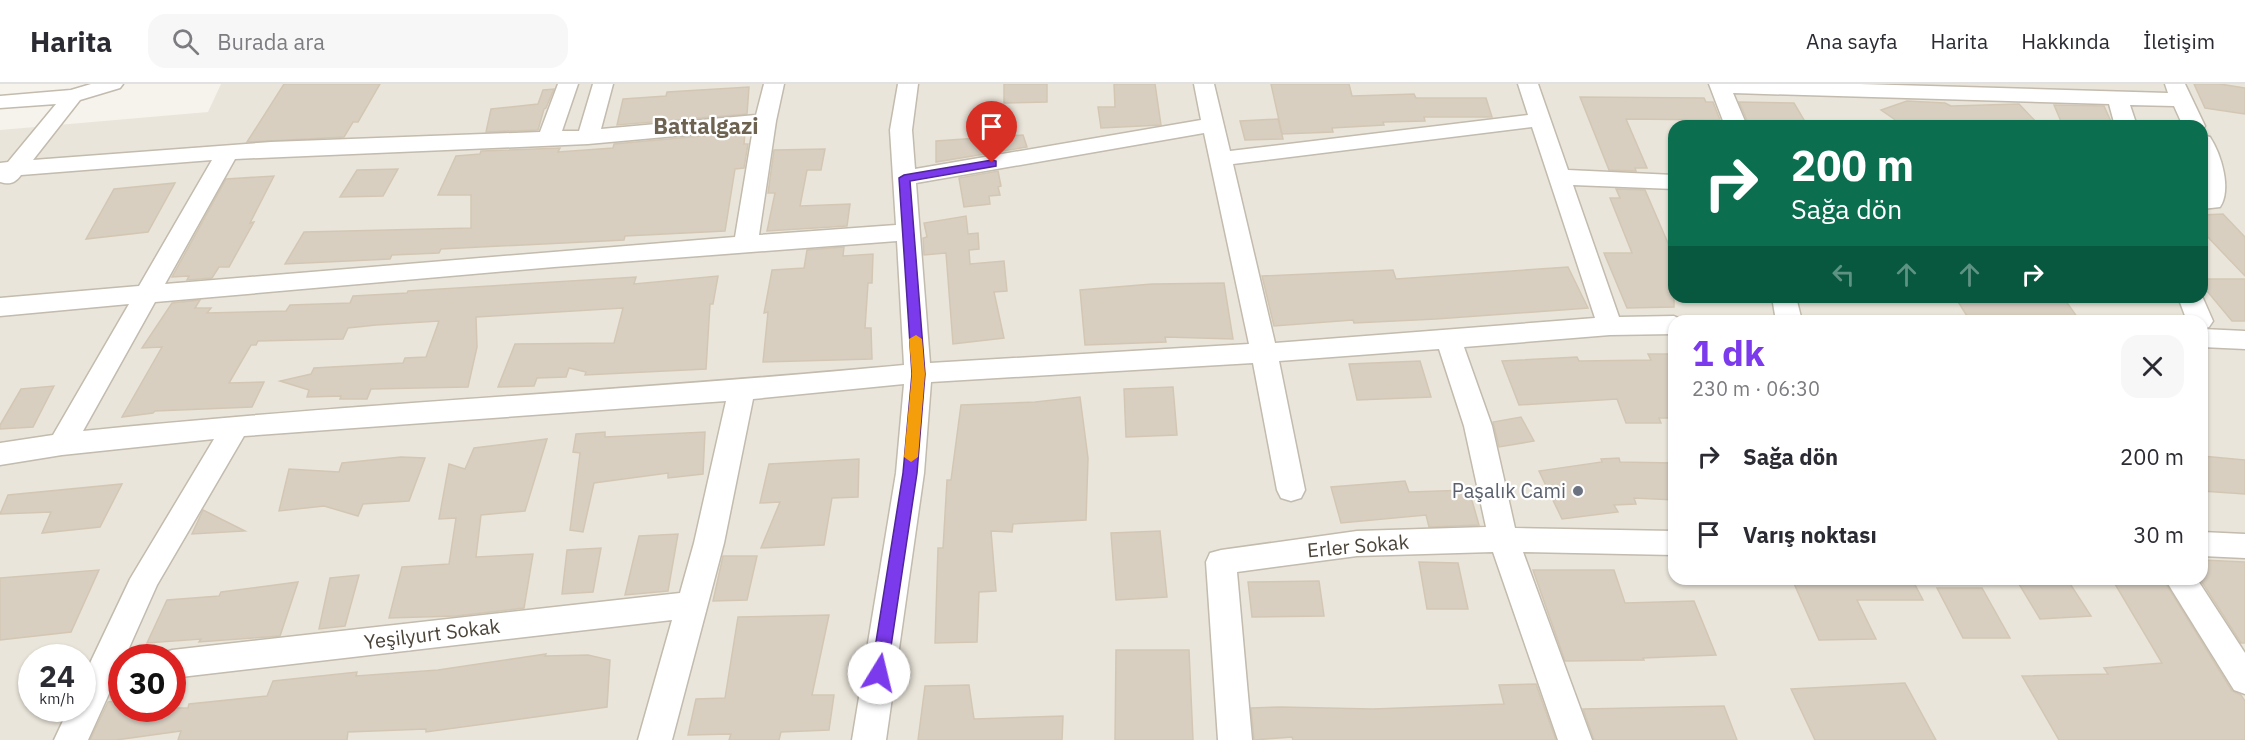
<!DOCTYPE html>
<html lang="tr">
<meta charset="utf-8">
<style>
body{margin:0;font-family:"IBM Plex Sans",sans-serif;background:#f7f7f7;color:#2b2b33;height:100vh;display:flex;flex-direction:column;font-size:22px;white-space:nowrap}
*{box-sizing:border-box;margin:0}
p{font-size:20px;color:#7c7c81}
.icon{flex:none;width:33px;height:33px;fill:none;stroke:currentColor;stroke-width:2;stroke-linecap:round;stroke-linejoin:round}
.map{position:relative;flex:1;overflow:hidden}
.details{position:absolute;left:1668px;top:231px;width:540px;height:270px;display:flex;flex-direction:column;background:#fff;border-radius:18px;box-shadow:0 2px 4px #0004}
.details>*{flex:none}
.guide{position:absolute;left:1668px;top:36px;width:540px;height:183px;border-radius:18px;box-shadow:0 2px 4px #0004;background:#0b6e4f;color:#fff;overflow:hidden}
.speed{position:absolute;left:18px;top:560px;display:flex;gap:12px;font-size:30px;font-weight:700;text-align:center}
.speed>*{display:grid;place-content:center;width:78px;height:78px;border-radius:50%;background:#fff;box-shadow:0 2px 4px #0004;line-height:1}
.speed small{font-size:15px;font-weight:400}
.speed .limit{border:9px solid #d22;background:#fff;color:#111}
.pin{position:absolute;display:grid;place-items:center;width:51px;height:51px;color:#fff;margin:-62px -26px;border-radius:50% 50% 50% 0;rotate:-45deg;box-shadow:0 0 6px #0007}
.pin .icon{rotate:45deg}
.me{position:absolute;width:66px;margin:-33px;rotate:9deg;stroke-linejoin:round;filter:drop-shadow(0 0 4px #0008)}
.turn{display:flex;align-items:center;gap:21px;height:126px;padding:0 24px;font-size:27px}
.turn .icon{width:78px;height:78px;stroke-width:2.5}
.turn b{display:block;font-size:42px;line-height:51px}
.lanes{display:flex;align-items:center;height:57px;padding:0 24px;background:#0003;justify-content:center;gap:30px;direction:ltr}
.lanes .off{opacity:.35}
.round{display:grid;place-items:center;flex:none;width:63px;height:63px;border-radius:18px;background:#f7f7f7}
.overview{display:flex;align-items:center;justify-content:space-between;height:102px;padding:0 24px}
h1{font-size:36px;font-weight:700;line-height:45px;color:#7c3aed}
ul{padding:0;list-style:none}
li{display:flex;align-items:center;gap:18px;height:78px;padding:0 24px}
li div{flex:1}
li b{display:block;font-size:22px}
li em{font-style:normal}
header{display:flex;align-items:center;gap:36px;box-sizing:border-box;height:84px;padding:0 30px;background:#fff;border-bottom:2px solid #e1e1e2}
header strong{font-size:28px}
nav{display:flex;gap:33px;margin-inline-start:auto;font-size:21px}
.search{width:420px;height:54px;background:#f7f7f7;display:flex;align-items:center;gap:15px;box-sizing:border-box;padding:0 21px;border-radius:18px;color:#7c7c81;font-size:22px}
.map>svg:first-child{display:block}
.residential{fill:#eae5da;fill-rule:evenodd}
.building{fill:#d8cfc1;stroke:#d3c7b4;stroke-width:1.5}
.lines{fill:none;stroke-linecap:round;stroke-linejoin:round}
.minor-casing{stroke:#c2bbae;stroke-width:3}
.minor{fill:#fff;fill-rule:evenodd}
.route{fill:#7c3aed;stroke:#51269a;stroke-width:1.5}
.slow{fill:#f59e0b}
.worship-dot{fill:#6b7280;stroke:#fff;stroke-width:2}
.labels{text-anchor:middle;stroke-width:4.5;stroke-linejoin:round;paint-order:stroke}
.worship-label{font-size:20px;fill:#5b616d;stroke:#fff;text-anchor:end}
.street-label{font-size:20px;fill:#4b4439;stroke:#fff}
.far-district-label{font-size:22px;font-weight:bold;fill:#6e6250;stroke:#fff}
</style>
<header>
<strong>Harita</strong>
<div class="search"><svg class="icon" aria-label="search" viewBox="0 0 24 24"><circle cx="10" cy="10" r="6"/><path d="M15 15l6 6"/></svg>Burada ara</div>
<nav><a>Ana sayfa</a><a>Harita</a><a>Hakkında</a><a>İletişim</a></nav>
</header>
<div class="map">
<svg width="2245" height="656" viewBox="0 0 2245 656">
<rect width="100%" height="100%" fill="#f6f3ec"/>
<!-- residential -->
<path class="residential" d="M221 0H2245V656H0V46L208 28ZM1674 42H2202V213H1674ZM1674 237H2202V495H1674ZM32 573H82V624H32ZM122 573H172V624H122Z"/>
<!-- building -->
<g class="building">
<path d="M284 0H380L358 38H353L344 53 247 58Z"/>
<path d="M1004 0H1047V18L1004 19Z"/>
<path d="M1114 0H1155L1161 41 1101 44 1098 23H1115Z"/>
<path d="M1271 0H1349L1352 12 1414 10 1416 14H1486L1492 33H1424L1425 37 1383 38 1384 41 1332 44 1333 48 1282 50Z"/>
<path d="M2194 0H2220L2245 4V30L2205 24Z"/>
<path d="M749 3 747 30 617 41 623 15 666 12 667 8Z"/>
<path d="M554 5 546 24 544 25 538 46 486 48 491 25 538 20 543 6Z"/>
<path d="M1580 13 1704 14 1706 18H1713L1720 36 1626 35 1647 84H1635L1636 87 1609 86Z"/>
<path d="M1907 17 1945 19 1951 22 2019 20 2040 42H1972L1968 38 1955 42H1898L1894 35 1881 26Z"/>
<path d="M1739 18 1794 19 1807 41H1749Z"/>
<path d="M2054 21 2104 22 2113 42H2063Z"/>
<path d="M1278 35 1283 55 1245 56 1240 37Z"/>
<path d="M745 48 744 60H748L744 84 735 85 725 147 625 152 624 156 441 165 439 169 392 171 390 175 285 180 304 148 471 144V111H438L456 72 480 70 481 67 560 64 558 68 613 64 614 60Z"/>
<path d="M1023 51 1027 63 936 78V57Z"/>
<path d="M825 65 821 86H807L800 122 850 120 847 142 767 147 775 109H768L774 66Z"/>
<path d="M398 85 383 112 340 113 357 86Z"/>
<path d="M998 87 1001 102 998 103 1000 111 989 112 990 120 964 123 959 94Z"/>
<path d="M274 92 250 139 254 138 229 183H219L212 194 187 196 189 192 172 193 226 95Z"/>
<path d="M175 99 148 148 86 155 114 105Z"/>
<path d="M1616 105 1645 106 1674 173V223L1627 224 1604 169H1632L1610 114H1620Z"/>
<path d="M2223 130 2245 153V192L2202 147V131Z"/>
<path d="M966 132 968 150 978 149 979 165 969 166 970 180 1004 177 1007 207 994 208 1004 254 953 260 946 169 924 171 923 154 927 153 924 139Z"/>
<path d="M844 163 843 172 873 170 872 199H868L865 244H871L872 275 763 278 768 228 764 229 772 186 804 184 807 166Z"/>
<path d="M1568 183 1588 224 1436 235 1354 239 1353 236 1274 242 1262 192 1393 186 1396 195Z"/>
<path d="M718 192 713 220H710L706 285 585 291 586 288 569 284 566 293 537 294 534 302 498 303 515 260 614 259 623 224 476 233 477 263 468 303 371 305 367 315H340L341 312 307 313 309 306 280 297 311 290 314 284 403 279 405 274 426 273 439 237 376 241 348 244 343 255 258 257 256 261H251L229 299 264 298 252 323 155 327 153 329 122 333 162 263 142 264 172 219 200 216 195 224H211L207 229 286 227 290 221 350 219 353 212 407 209 408 207 636 193 634 200Z"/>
<path d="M2202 195H2245V237H2232L2202 201Z"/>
<path d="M1224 199 1233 255 1165 253 1166 258 1085 261 1080 206 1152 200Z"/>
<path d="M1955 213H2063L2080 237H2034L2031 233 1967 232Z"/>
<path d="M1648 270H1674V334H1659L1661 339H1626L1617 315 1519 321 1502 277 1577 273 1579 277 1651 276Z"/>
<path d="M1420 277 1431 313 1357 316 1349 280Z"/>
<path d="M54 302 33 343 0 345V341L21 305Z"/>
<path d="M1173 303 1177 351 1126 353 1124 305Z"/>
<path d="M1080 313 1088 374 1086 436 1013 440 1012 448 991 447 996 507 979 508 977 558 935 559 938 464H943L947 396H951L961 321 1035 318Z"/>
<path d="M1521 333 1534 357 1499 363 1493 338Z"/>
<path d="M605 348V353L705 348 703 390 668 394V389L594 399 583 448 570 446 580 369 573 368 576 350Z"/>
<path d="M547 355 525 427 481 431 476 473 533 470 524 524 456 532 389 534 402 483 449 480 456 434 439 435 449 380 465 385 474 364Z"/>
<path d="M2202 372 2245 376V410L2202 407Z"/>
<path d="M401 373 425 374 409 417 363 420 358 432 324 422 279 427 289 385 339 388 342 379Z"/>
<path d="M1619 374 1620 378 1674 379V416L1634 414 1636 420 1614 421 1618 428 1562 435 1539 387 1602 378 1601 375Z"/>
<path d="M859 375 858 413 832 414 824 461 761 464 780 418 760 419 769 380Z"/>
<path d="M1405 397 1409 408 1469 406 1479 441 1429 443 1426 431 1341 439 1331 403Z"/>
<path d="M122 400 100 443 42 449 51 428 0 430 8 411Z"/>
<path d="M203 426 245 447 192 450Z"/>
<path d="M1160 447 1167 513 1116 516 1111 449Z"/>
<path d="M678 450 668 507 625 511 639 452Z"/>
<path d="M601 464 593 508 562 510 567 466Z"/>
<path d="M723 472H757L747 516 713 517Z"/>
<path d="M2202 476 2245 478V559H2241L2200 495H2202Z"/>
<path d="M1419 478 1458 479 1468 525H1427Z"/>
<path d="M99 486 71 548 0 556V494Z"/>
<path d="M1533 486H1614L1625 519 1694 517 1716 571 1643 574 1644 576 1565 577Z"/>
<path d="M359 491 345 542 319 545 330 494Z"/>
<path d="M1792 495H1912L1923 516H1857L1876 555 1819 556Z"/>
<path d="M2016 495H2067L2091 532 2040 535Z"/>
<path d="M2112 495H2163L2232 607 2241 611 2245 617V656H2059L2022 592 2108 590 2104 584 2162 579Z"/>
<path d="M1319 497 1324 532 1252 533 1248 498Z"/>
<path d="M298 498 280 552 199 558 201 555 147 559 167 516 219 512 221 508Z"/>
<path d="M1937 504H1982L2010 554H1963Z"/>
<path d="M829 531 812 611H834L829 646 781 648 779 656H729L731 650 688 651 696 615 725 614 738 533Z"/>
<path d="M1116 566H1189L1193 656H1115Z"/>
<path d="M546 570 545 572 588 571 610 576 607 623 426 648V645L348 648 347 656H178L181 647 116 656H90L108 618 122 616V624H188L189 620 267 612 273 597 357 588 356 592 438 586Z"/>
<path d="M1905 599 1936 656H1815L1791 605Z"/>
<path d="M1536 600 1556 656H1293L1292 653 1254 656 1251 624 1281 623 1373 625 1504 620 1499 601Z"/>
<path d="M969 601 974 635 1063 632 1062 656H918L925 602Z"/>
<path d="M1724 622 1737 656H1594L1583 625Z"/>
</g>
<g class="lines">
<!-- minor casing -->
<g class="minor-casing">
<g id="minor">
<path d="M91 0H123L120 4 80 16 33 76 271 58 540 48 558 0H578L562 47H579L593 0H613L601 45 756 31 764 0H784L776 37 759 151 896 141 890 46 898 0H918L912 46 915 85 1201 36 1194 0H1214L1230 67 1528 31 1518 0H1538L1568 86 1674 91V105L1573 101 1619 233 1674 232 1684 237H1674V250L1610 251 1464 263 1492 342 1515 444 1674 447V471L1523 468 1592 656H1558L1493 468 1357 472 1237 488 1252 656H1218L1206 478 1210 469 1221 466 1357 447 1486 443 1464 342 1439 265 1279 277 1305 406 1301 414 1291 417 1281 414 1277 406 1253 279 931 298 924 389 886 656H852L896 389 904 300 753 315 724 459 672 656H638L672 536 172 594V573H159L161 570 172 566 680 509 694 459 726 317 244 352 157 501 125 573H122V581L88 656H54L69 624H82V596L130 495 214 355 62 371 0 381V359L53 351 129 220 0 232V214L139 202 212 76 21 91C15 99 10 101 0 98V79L8 78 56 20 0 24V12L71 6ZM1532 43 1595 234 1275 259 1233 80ZM753 45 735 153 165 200 235 75 588 60ZM1204 49 1249 260 930 279 916 99ZM897 157 904 281C631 307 356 319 83 347L155 218 554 183Z"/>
<path d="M1709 0H1860L2168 9 2165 0H2185L2205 42 2202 46V42H2183L2174 22 2130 21 2137 42H2115L2109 20 1733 9 1747 42H1725Z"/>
<path d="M2202 51 2210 53C2221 70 2232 105 2220 123L2202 125Z"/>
<path d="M2202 212 2213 237 2209 243 2203 245 2245 247V265L2202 263V237H2187L2178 213Z"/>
<path d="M1772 213H1796L1802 237H1776Z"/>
<path d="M2202 448 2245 450V474L2202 472Z"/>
<path d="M2165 495H2197L2245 569V610L2234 606Z"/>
</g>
</g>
<!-- minor -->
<use href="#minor" class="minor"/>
</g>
<!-- route -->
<path class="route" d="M992 76 996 77V82L910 97 925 290 917 389 887 589 885 594 879 597 873 594 871 589 903 389 912 290 899 94 904 91Z"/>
<!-- slow -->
<path class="slow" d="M916 251 922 255 925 290 918 373 911 378 904 373 912 290 909 255Z"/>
<!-- markers -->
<circle class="worship-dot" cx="1578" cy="407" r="6"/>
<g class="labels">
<!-- worship labels -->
<g class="worship-label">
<text x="1566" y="414">Paşalık Cami</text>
</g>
<!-- street labels -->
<g class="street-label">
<text transform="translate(1358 462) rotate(-5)" y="7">Erler Sokak</text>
<text transform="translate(432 550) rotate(-7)" y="7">Yeşilyurt Sokak</text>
</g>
<!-- far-district labels -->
<g class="far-district-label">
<text x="706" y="50">Battalgazi</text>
</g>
</g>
</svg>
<div class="speed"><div>24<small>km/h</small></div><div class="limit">30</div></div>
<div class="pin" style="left:992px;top:79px;background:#d93025"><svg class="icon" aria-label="arrive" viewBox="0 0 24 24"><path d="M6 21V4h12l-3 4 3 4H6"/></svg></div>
<svg class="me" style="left:879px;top:589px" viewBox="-20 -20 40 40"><circle r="19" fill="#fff"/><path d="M0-13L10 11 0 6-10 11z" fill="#7c3aed"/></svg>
<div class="guide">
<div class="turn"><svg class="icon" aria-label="right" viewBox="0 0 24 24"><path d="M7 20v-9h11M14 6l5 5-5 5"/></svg><div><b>200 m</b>Sağa dön</div></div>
<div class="lanes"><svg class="icon off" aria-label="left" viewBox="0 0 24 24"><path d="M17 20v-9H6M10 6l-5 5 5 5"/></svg><svg class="icon off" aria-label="ahead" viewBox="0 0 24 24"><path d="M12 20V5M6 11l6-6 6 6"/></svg><svg class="icon off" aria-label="ahead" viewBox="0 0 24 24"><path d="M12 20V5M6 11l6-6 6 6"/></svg><svg class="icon" aria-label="right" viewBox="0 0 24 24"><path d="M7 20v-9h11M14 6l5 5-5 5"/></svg></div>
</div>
<section class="details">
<div class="overview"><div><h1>1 dk</h1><p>230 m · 06:30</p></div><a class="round"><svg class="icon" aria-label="close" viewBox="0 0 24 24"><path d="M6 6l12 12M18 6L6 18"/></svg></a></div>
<ul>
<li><svg class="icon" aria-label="right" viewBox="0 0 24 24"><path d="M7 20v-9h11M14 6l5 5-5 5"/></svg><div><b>Sağa dön</b></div><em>200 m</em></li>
<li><svg class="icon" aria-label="arrive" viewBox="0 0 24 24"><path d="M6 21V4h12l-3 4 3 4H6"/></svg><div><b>Varış noktası</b></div><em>30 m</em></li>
</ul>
</section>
</div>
